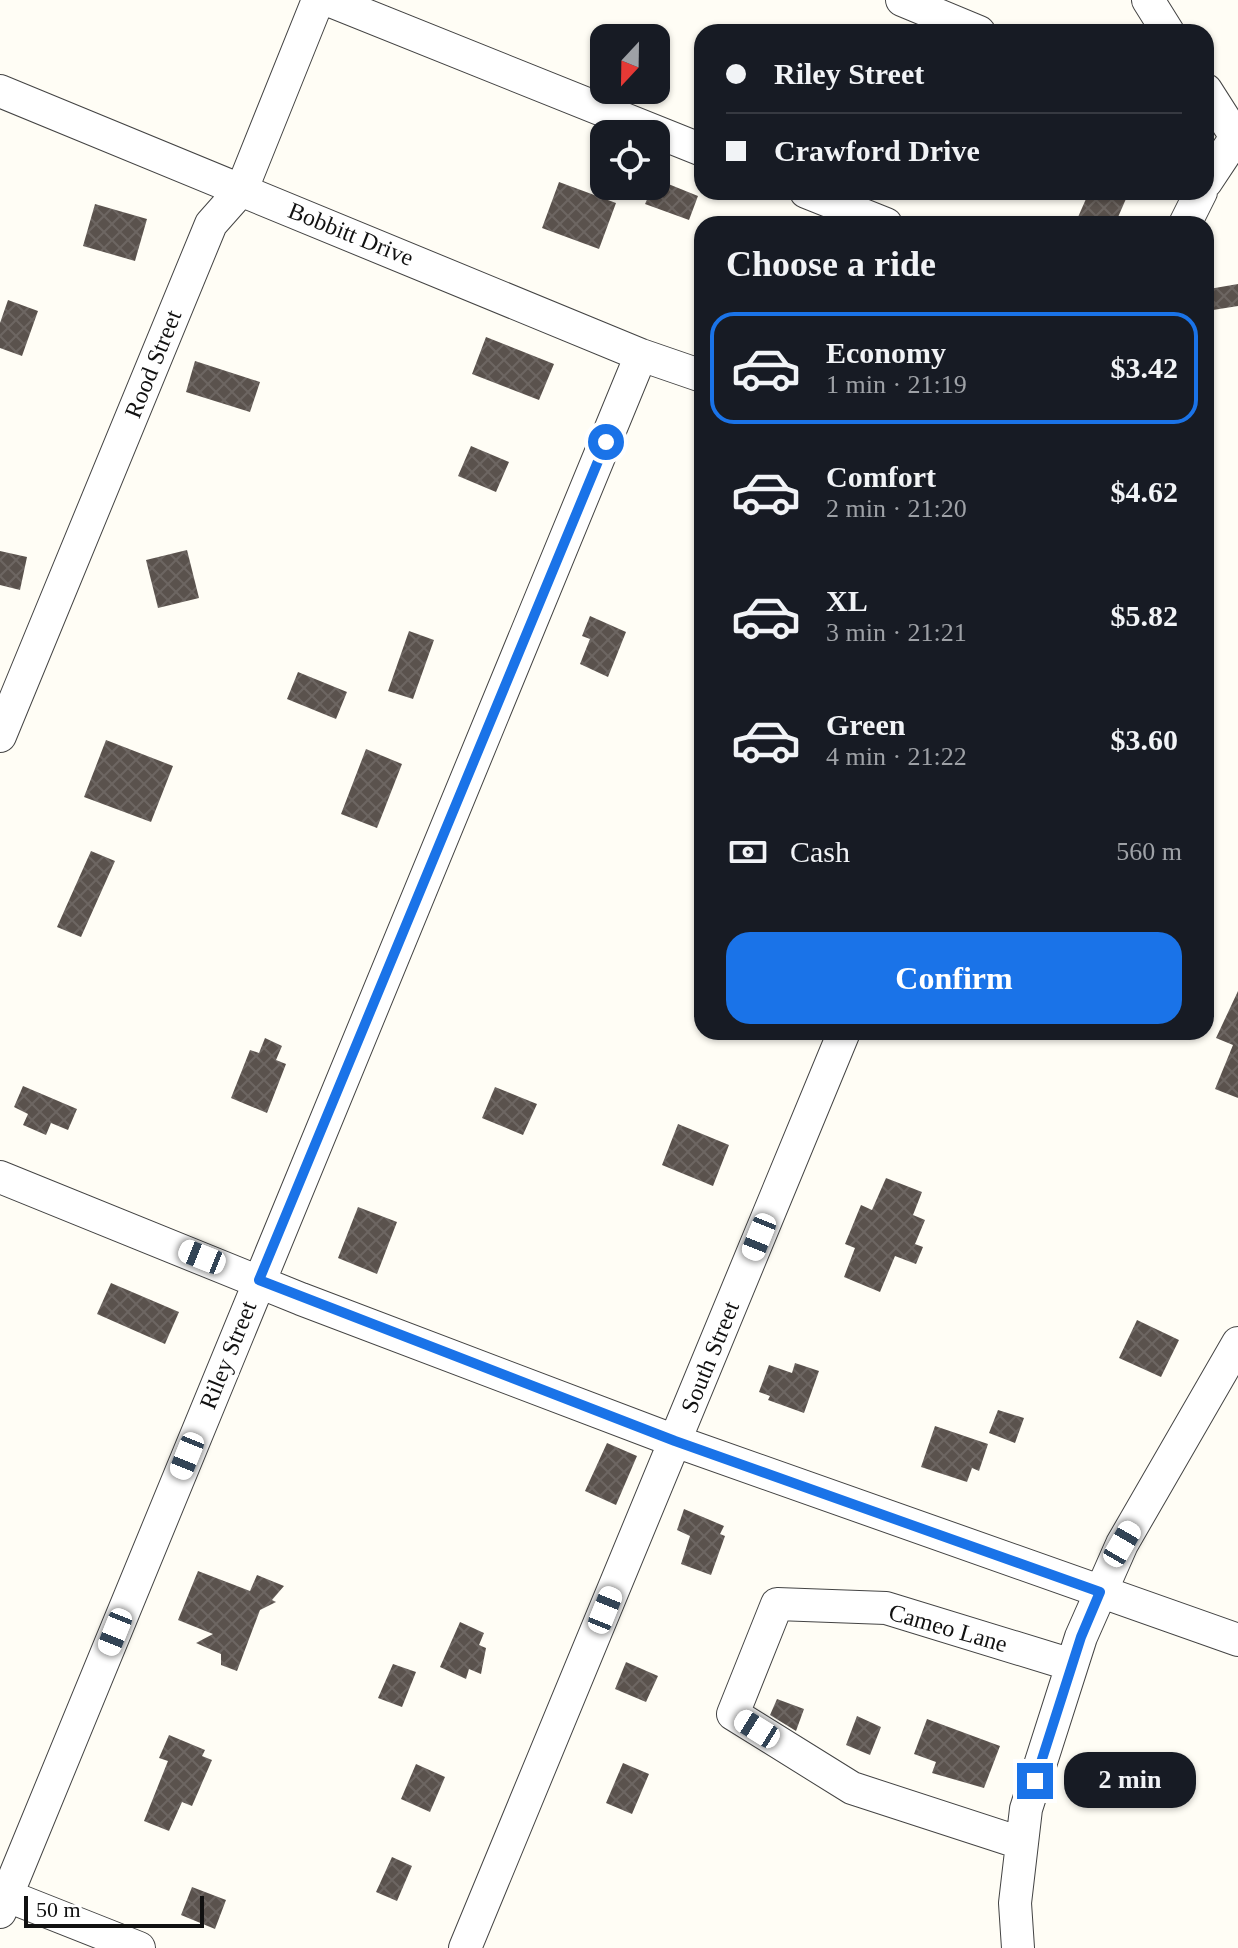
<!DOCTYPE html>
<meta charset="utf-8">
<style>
:root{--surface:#171b24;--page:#242831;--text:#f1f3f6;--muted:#9ea1a6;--line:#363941;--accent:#1a73e8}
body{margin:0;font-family:"Times New Roman",serif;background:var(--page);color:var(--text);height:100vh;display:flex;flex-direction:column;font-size:30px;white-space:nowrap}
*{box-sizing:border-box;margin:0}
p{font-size:26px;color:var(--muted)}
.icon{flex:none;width:44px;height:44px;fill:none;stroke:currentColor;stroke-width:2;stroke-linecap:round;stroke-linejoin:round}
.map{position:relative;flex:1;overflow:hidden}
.details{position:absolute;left:694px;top:216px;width:520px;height:824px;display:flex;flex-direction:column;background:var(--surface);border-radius:24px;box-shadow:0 2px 6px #0004}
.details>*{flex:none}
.hud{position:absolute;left:694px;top:24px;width:520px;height:176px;border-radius:24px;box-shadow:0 2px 6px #0004;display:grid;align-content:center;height:176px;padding:0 32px;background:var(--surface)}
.needle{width:52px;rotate:202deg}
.fabs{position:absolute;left:590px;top:24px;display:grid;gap:16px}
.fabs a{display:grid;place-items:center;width:80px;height:80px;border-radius:16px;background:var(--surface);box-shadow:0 2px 6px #0004;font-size:40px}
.scale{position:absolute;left:24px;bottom:20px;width:180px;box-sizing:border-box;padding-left:8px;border:4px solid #111;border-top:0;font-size:22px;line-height:28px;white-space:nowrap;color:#111;-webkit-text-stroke:6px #fff;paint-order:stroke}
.end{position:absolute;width:36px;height:36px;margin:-18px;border:10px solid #1a73e8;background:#fff;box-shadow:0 0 0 4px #fff}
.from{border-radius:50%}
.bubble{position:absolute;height:56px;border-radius:24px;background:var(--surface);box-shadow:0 2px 6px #0004;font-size:26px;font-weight:800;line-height:56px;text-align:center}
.car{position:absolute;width:24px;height:48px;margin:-24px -12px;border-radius:10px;box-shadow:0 0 6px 2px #0007;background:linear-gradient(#fff 24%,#345 0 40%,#fff 0 76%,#345 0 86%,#fff 0)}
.hud b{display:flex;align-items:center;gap:28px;height:76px;font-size:30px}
.hud b+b{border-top:2px solid var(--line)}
.hud i{width:20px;height:20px;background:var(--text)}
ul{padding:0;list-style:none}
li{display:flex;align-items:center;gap:24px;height:112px;margin:0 16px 12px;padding:0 16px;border:4px solid transparent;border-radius:24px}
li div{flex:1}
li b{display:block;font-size:30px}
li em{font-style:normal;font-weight:800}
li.active{border-color:var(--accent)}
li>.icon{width:72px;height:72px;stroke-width:1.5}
h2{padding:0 32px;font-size:36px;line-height:96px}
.pay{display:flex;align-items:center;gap:20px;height:88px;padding:0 32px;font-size:30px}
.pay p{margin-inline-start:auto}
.primary-button{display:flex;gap:16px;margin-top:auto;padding:16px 32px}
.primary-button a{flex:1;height:92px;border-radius:24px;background:var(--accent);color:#fff;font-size:32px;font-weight:800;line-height:92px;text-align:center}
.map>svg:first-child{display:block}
.building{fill:url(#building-cross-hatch)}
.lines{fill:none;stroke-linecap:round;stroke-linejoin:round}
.minor-casing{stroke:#444;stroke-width:34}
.minor{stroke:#fff;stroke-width:32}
.route{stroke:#1a73e8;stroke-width:10}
.labels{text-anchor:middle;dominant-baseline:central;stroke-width:8;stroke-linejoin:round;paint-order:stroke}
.street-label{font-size:24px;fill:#111;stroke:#fff}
</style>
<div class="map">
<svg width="1238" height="1948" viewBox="0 0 1238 1948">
<defs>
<pattern id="building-cross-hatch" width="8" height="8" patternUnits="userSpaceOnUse" patternTransform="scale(2)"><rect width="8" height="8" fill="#5a524d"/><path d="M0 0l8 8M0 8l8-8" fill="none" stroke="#6d6662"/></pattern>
</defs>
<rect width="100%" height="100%" fill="#fffdf5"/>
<path class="building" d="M656,179L698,196L689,220L645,204Z
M559,182L616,203L599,249L542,228Z
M1089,192H1129L1115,224H1075Z
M95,204L147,219L135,261L83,246Z
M1238,284V306L1213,310L1209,289Z
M8,300L38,311L22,356L0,348V323Z
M486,337L554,364L539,400L472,374Z
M195,361L260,382L250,412L186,392Z
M471,446L509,462L496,492L458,476Z
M187,550L199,598L158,608L146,560Z
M0,551L27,557L20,590L0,585Z
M590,616L626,632L608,677L580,664L590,639L582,636Z
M409,631L434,640L413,699L388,691Z
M298,672L347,692L336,719L287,699Z
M106,740L173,766L151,822L84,797Z
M366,749L402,764L377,828L341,814Z
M91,851L115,861L81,937L57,927Z
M1238,991V1098L1215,1089L1233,1045L1216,1038Z
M265,1038L282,1046L276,1060L286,1064L267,1113L231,1098L250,1050L259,1053Z
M23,1086L77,1109L68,1130L51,1123L46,1135L23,1125L28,1114L14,1107Z
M495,1087L537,1104L523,1135L482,1118Z
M678,1124L729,1145L713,1186L662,1165Z
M886,1178L922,1192L913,1215L925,1220L915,1244L923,1247L916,1264L895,1256L880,1292L844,1277L855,1248L845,1244L861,1205L872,1210Z
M358,1207L397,1222L377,1274L338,1258Z
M111,1283L179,1312L165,1344L97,1314Z
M1137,1320L1179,1340L1161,1377L1119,1358Z
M795,1363L819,1371L804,1413L768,1400L770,1396L759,1392L769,1365L792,1373Z
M998,1410L1024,1418L1015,1443L989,1433Z
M935,1426L988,1444L979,1471L972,1468L967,1482L921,1467Z
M607,1443L637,1456L616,1505L585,1491Z
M684,1509L724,1526L720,1534L725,1536L711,1575L681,1564L690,1536L677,1530Z
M198,1571L250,1591L257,1575L284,1586L272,1600L276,1602L260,1610L237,1671L221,1665V1654L196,1643L213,1634L178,1620Z
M460,1622L484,1633L479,1645L486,1648L481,1674L469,1669L466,1679L440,1667Z
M626,1662L658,1676L646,1702L615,1689Z
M393,1664L416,1672L402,1707L378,1698Z
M777,1699L804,1709L796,1731L770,1715Z
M857,1716L881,1727L870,1755L846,1745Z
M927,1719L1000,1746L984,1788L932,1773L936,1762L914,1754Z
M169,1735L205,1750L202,1756L212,1760L192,1806L182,1802L169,1831L144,1821L168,1761L159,1758Z
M623,1763L649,1774L632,1814L606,1803Z
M416,1764L445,1777L430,1812L401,1799Z
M392,1857L412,1866L397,1901L376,1892Z
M192,1887L226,1900L215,1929L181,1915Z"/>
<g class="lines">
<defs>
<path id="minor" d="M328,0L702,150
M902,0L979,32
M1148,0L1168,32
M1206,90L1236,137
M0,91L641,355L702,376
M1206,182L1238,134
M806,192L886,224
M1185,224L1201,192
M0,736L211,224L242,189L318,0
M0,1177L301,1299L675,1441L1238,1640
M1021,1843L852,1788L733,1714L777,1604L886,1608L1072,1665
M0,1893L139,1948
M0,1912L641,355
M465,1948L844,1032
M1018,1948L1015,1903L1026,1809L1081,1637L1122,1544L1238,1343"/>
</defs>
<use href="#minor" class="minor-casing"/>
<use href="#minor" class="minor"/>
</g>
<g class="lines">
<path class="route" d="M606,442L259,1280L675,1441L1100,1592L1081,1637L1035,1781"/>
</g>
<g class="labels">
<g class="street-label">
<text transform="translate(351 234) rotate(22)">Bobbitt Drive</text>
<text transform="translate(153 364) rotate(-68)">Rood Street</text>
<text transform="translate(228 1355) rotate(-68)">Riley Street</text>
<text transform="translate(710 1357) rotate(-68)">South Street</text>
<text transform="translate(948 1628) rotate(16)">Cameo Lane</text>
</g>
</g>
</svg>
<div class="fabs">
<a><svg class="needle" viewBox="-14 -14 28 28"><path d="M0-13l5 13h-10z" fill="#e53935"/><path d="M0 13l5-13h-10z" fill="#9ea1a6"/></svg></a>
<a><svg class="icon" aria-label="locate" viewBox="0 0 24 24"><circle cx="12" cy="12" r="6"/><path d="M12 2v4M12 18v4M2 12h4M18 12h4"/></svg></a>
</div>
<div class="scale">50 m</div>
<i class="end from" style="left:606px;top:442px"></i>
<i class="end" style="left:1035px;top:1781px"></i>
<div class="bubble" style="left:1064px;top:1752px;width:132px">2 min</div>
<i class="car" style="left:759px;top:1237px;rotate:202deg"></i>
<i class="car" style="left:202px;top:1257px;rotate:292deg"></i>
<i class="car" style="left:187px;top:1456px;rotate:202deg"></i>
<i class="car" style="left:1122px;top:1544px;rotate:30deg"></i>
<i class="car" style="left:605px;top:1610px;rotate:22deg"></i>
<i class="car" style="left:115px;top:1632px;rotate:202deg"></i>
<i class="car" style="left:757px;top:1729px;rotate:302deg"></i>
<div class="hud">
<b><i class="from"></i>Riley Street</b>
<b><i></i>Crawford Drive</b>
</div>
<section class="details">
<h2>Choose a ride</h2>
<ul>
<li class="active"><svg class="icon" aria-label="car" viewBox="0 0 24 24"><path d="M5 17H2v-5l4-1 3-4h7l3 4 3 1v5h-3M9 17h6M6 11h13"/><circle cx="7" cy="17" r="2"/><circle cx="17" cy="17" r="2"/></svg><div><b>Economy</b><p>1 min · 21:19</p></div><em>$3.42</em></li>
<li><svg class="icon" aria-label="car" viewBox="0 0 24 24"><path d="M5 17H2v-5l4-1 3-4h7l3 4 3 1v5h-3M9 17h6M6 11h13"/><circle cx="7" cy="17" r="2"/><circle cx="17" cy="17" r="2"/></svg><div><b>Comfort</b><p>2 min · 21:20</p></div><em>$4.62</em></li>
<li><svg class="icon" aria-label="car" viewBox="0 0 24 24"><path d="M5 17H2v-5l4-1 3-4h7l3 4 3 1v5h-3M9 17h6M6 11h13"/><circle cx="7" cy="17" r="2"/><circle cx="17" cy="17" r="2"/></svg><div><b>XL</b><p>3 min · 21:21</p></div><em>$5.82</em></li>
<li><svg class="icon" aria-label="car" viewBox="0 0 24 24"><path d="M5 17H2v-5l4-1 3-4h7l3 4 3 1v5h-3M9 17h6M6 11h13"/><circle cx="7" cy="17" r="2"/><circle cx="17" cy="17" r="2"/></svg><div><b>Green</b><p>4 min · 21:22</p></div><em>$3.60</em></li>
</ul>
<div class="pay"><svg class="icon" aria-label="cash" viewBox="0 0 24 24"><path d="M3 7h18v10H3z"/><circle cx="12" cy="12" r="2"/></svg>Cash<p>560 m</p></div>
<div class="primary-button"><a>Confirm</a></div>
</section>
</div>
